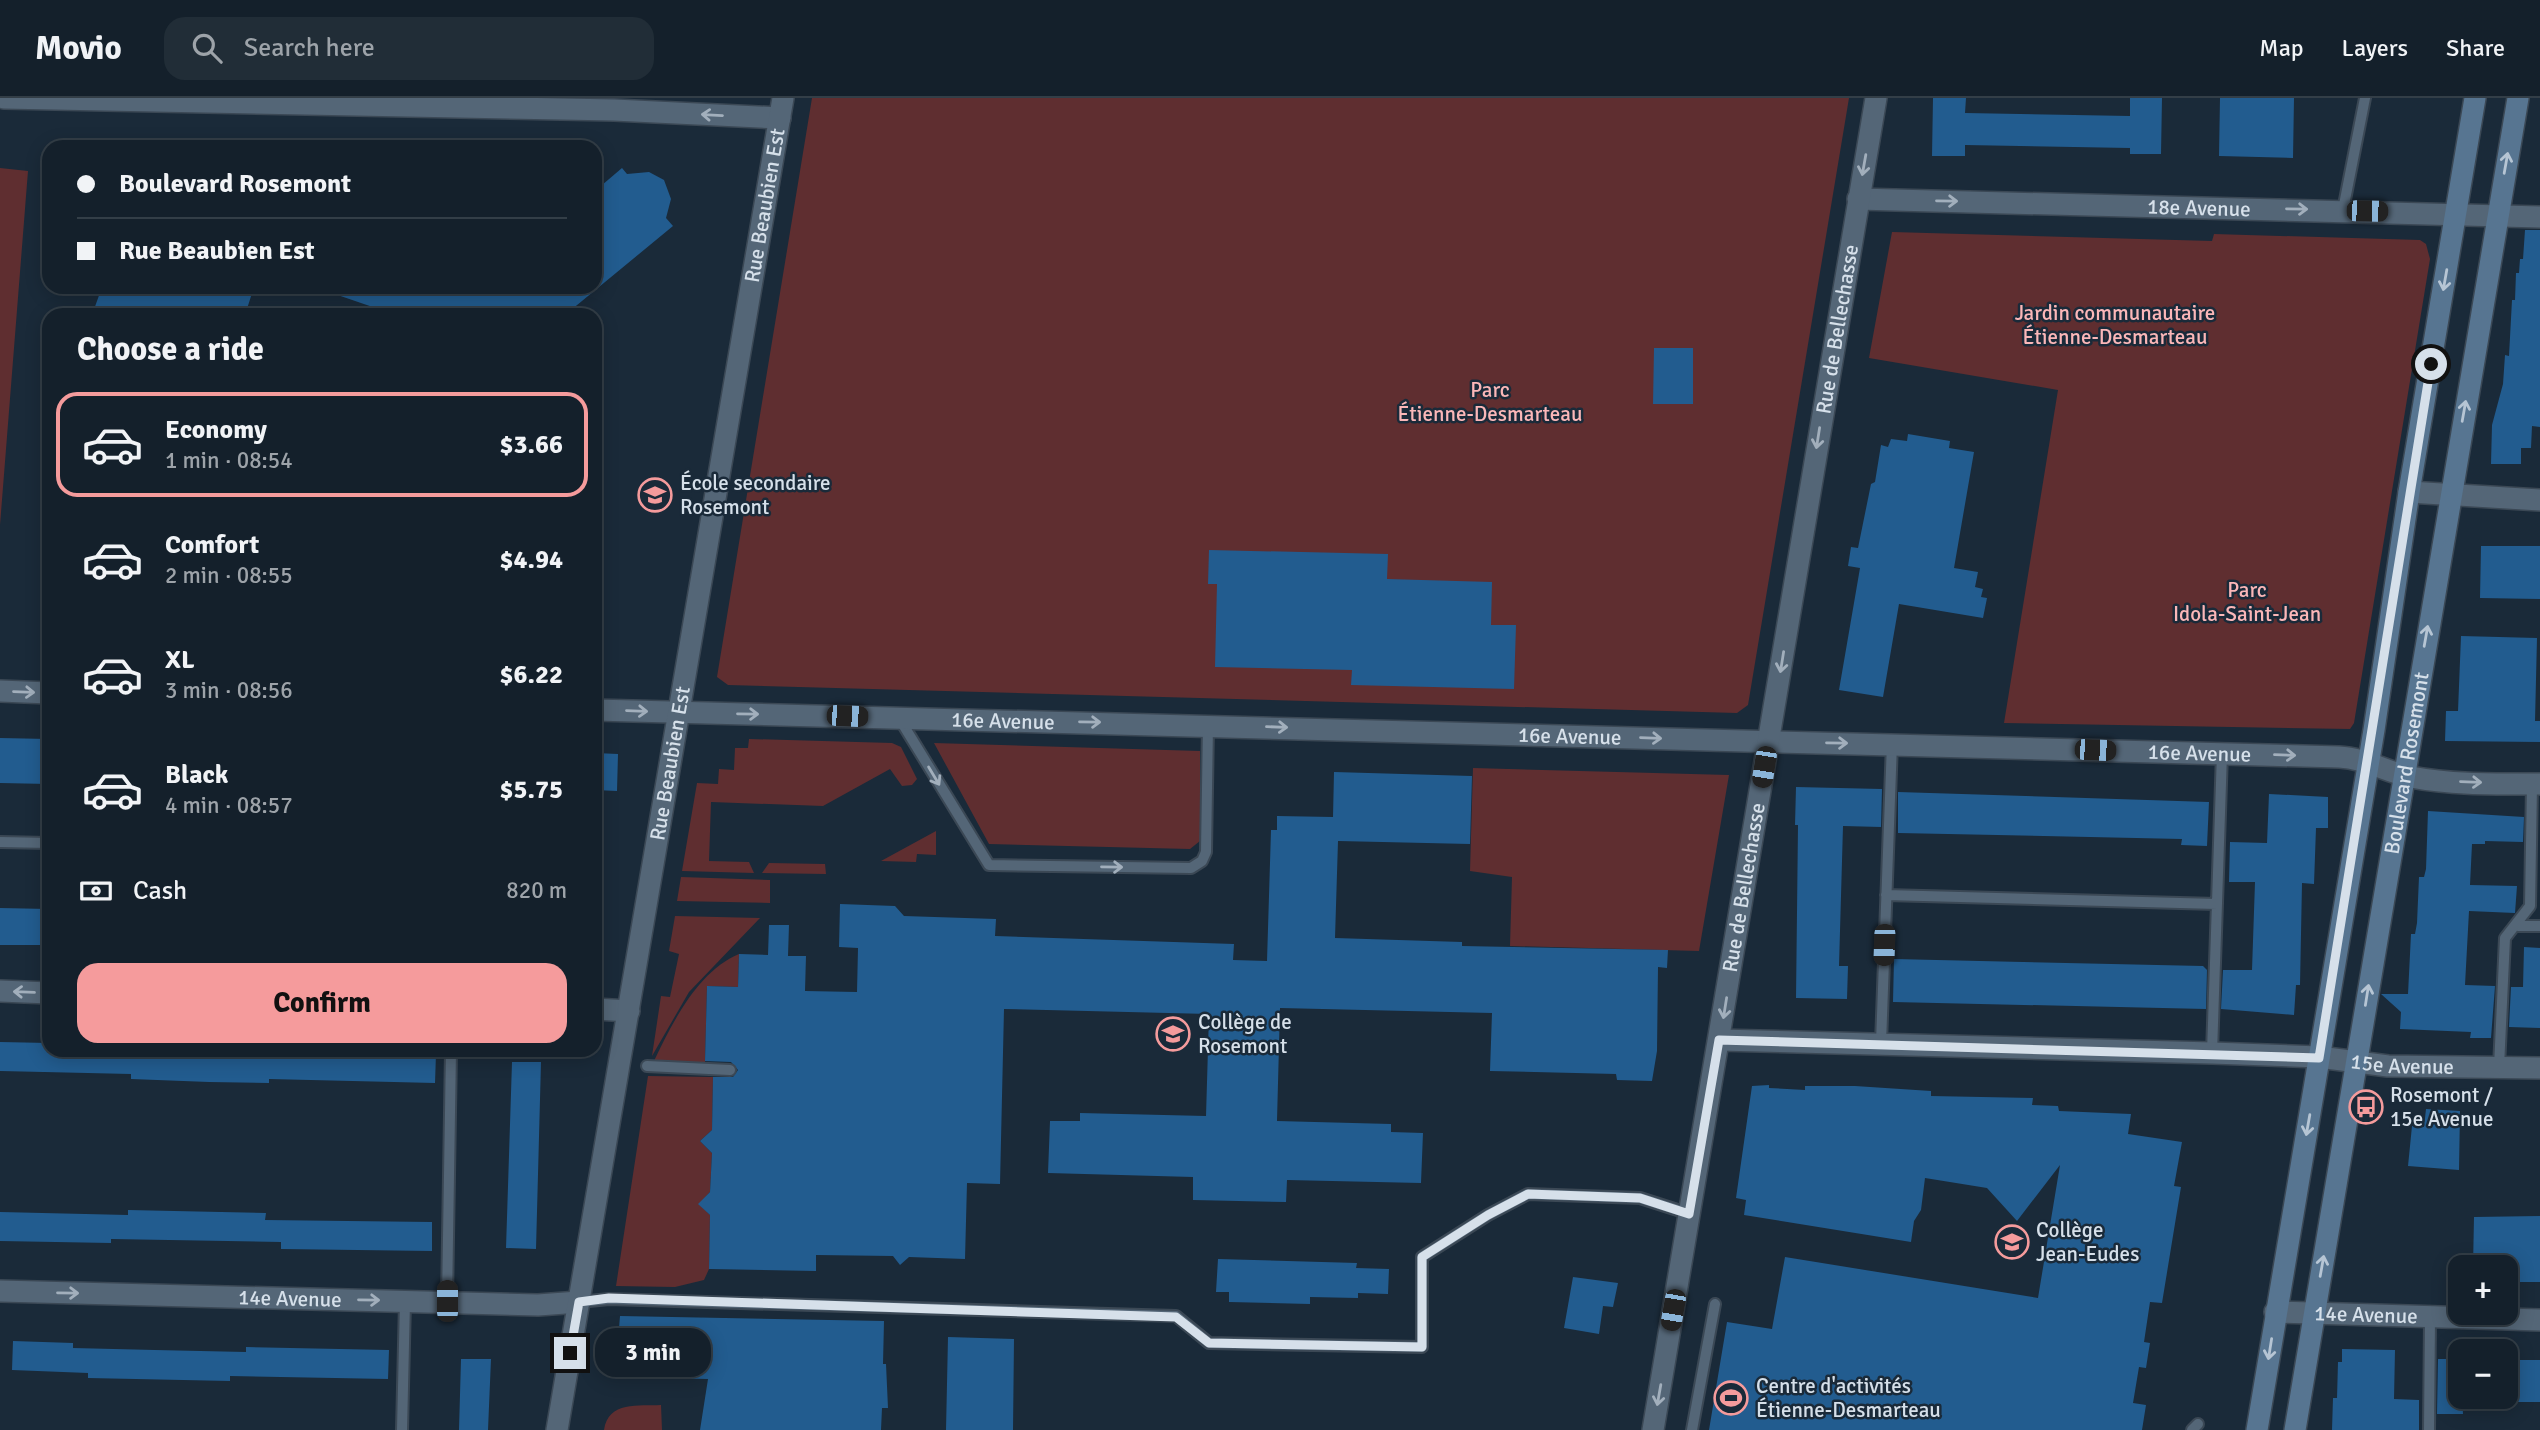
<!DOCTYPE html>
<meta charset="utf-8">
<style>
:root{--surface:#14202b;--page:#212d37;--text:#f1f3f6;--muted:#9da3a9;--line:#333e47;--accent:#f59b9c}
body{margin:0;font-family:Signika,sans-serif;background:var(--page);color:var(--text);height:100vh;display:flex;flex-direction:column;font-size:26px;white-space:nowrap}
*{box-sizing:border-box;margin:0}
p{font-size:23px;color:var(--muted)}
.icon{flex:none;width:38px;height:38px;fill:none;stroke:currentColor;stroke-width:2;stroke-linecap:round;stroke-linejoin:round}
.map{position:relative;flex:1;overflow:hidden}
.sheet{position:absolute;left:42px;top:210px;width:560px;height:749px;display:flex;flex-direction:column;background:var(--surface);border-radius:21px;box-shadow:0 4px 18px #0003,0 0 0 2px var(--line)}
.sheet>*{flex:none}
.banner{position:absolute;left:42px;top:42px;width:560px;height:154px;border-radius:21px;box-shadow:0 4px 18px #0003,0 0 0 2px var(--line);display:grid;align-content:center;height:154px;padding:0 35px;background:var(--surface)}
.buttons{position:absolute;left:2448px;top:1157px;display:grid;gap:14px}
.buttons a{display:grid;place-items:center;width:70px;height:70px;border-radius:14px;background:var(--surface);box-shadow:0 4px 18px #0003,0 0 0 2px var(--line);font-size:35px}
.end{position:absolute;width:32px;height:32px;margin:-16px;border:9px solid #d6e0ea;background:#111;box-shadow:0 0 0 4px #111}
.from{border-radius:50%}
.bubble{position:absolute;height:49px;border-radius:21px;background:var(--surface);box-shadow:0 4px 18px #0003,0 0 0 2px var(--line);font-size:23px;font-weight:700;line-height:49px;text-align:center}
.car{position:absolute;width:21px;height:42px;margin:-21px -10px;border-radius:9px;box-shadow:0 0 5px 2px #0007;background:linear-gradient(#222 24%,#8ab4d8 0 40%,#222 0 76%,#8ab4d8 0 86%,#222 0)}
.banner b{display:flex;align-items:center;gap:24px;height:66px;font-size:26px}
.banner b+b{border-top:2px solid var(--line)}
.banner i{width:18px;height:18px;background:var(--text)}
ul{padding:0;list-style:none}
li{display:flex;align-items:center;gap:21px;height:105px;margin:0 14px 10px;padding:0 21px;border:4px solid transparent;border-radius:21px}
li div{flex:1}
li b{display:block;font-size:26px}
li em{font-style:normal;font-weight:700}
li.current{border-color:var(--accent)}
li>.icon{width:63px;height:63px;stroke-width:1.5}
h2{padding:0 35px;font-size:32px;line-height:84px}
.pay{display:flex;align-items:center;gap:18px;height:77px;padding:0 35px;font-size:26px}
.pay p{margin-inline-start:auto}
.cta{display:flex;gap:14px;margin-top:auto;padding:14px 35px}
.cta a{flex:1;height:80px;border-radius:21px;background:var(--accent);color:#111;font-size:28px;font-weight:700;line-height:80px;text-align:center}
header{display:flex;align-items:center;gap:42px;box-sizing:border-box;height:98px;padding:0 35px;background:var(--surface);border-bottom:2px solid var(--line)}
header strong{font-size:33px}
nav{display:flex;gap:38px;margin-inline-start:auto;font-size:24px}
.search{width:490px;height:63px;background:var(--page);display:flex;align-items:center;gap:18px;box-sizing:border-box;padding:0 24px;border-radius:21px;color:var(--muted);font-size:26px}
.map>svg:first-child{display:block}
.green{fill:#5f2e30}
.building{fill:#225c8f}
.lines{fill:none;stroke-linecap:round;stroke-linejoin:round}
.service-casing{stroke:#3b4855;stroke-width:14}
.minor-casing{stroke:#3b4855;stroke-width:24}
.tertiary-casing{stroke:#3b4855;stroke-width:24}
.secondary-casing{stroke:#3b4855;stroke-width:24}
.service{stroke:#546677;stroke-width:10}
.minor{stroke:#546677;stroke-width:21}
.tertiary{stroke:#546677;stroke-width:21}
.secondary{stroke:#577591;stroke-width:21}
.oneway{stroke:#a2afbc}
.oneway2{stroke:#b6c5d4}
.route{stroke:#d6e0ea;stroke-width:9}
.labels{text-anchor:middle;dominant-baseline:central;stroke-width:5;stroke-linejoin:round;paint-order:stroke}
.street-label{font-size:21px;fill:#d6e0ea;stroke:#1a2a39}
.park-label{font-size:21px;fill:#fbb7b8;stroke:#1a2a39}
.poi-label{font-size:21px;fill:#d6e0ea;stroke:#1a2a39;text-anchor:start}
</style>
<header>
<strong>Movio</strong>
<div class="search"><svg class="icon" aria-label="search" viewBox="0 0 24 24"><circle cx="10" cy="10" r="6"/><path d="M15 15l6 6"/></svg>Search here</div>
<nav><a>Map</a><a>Layers</a><a>Share</a></nav>
</header>
<div class="map">
<svg width="2540" height="1332" viewBox="0 0 2540 1332">
<rect width="100%" height="100%" fill="#1a2a39"/>
<path class="green" d="M812,0H1849L1748,607L1737,615L728,587L717,579Z
M0,70L28,73L0,427Z
M1892,134L2212,143L2214,136L2420,142L2426,146L2430,161L2354,625L2350,631L2004,625L2058,292L1869,260Z
M749,641L892,645L901,649L917,681L912,687L902,688L890,671L823,708L711,704L709,763L749,764L754,775L682,773L697,685L718,686L719,671L734,672L735,650H748Z
M934,645L1200,653V743L1190,751L989,746Z
M1473,670L1729,677L1699,853L1510,848L1512,779L1470,773Z
M936,733V757L917,756L916,764L881,763Z
M769,765L825,766L826,776L762,775Z
M681,779L770,782V805L677,803Z
M675,818L760,820L689,894L652,958L661,898L670,899L679,856L669,853Z
M739,856L738,889L707,888L705,965L654,963C672,925 698,873 739,856Z
M648,978L713,979L712,1032L700,1043L712,1055L710,1094L699,1106L710,1117L709,1171L704,1182L675,1189L616,1188Z
M661,1307L662,1332H604C608,1303 639,1308 661,1307Z"/>
<path class="building" d="M1933,0H1966L1965,15L2130,18V0H2162L2161,56H2130V50L1965,47V58H1932Z
M2220,0H2294L2293,60L2219,58Z
M622,70L627,76L649,74L664,82L671,101L666,120L673,128L565,217H396L323,192V189H595V93Z
M2525,132H2540V329L2532,328L2531,350H2521V366H2491L2492,327L2503,286L2505,257L2509,258L2512,202H2515L2516,175H2519L2520,161H2523Z
M102,189H254L245,217H92Z
M1654,250H1693V306H1653Z
M1908,336L1950,343L1949,350L1974,354L1954,470L1978,474L1975,489L1983,491L1981,499L1987,500L1983,520L1899,506L1883,599L1839,592L1860,470L1848,468L1851,449L1858,450L1871,386L1875,384L1881,347L1888,349L1891,341L1907,343Z
M2481,448H2540V501L2480,500Z
M1209,452L1388,456L1387,481L1492,484L1491,527H1516L1514,591L1351,587L1352,572L1215,569L1217,486H1208Z
M2461,538L2537,540L2535,623H2540V644L2445,643L2446,613H2458Z
M0,640L49,641V686L0,685Z
M595,655L618,656L617,693L595,692Z
M1334,674L1472,678L1470,746L1338,743L1335,840L1462,844V848L1668,852L1667,870L1658,869L1657,953L1652,983L1617,982L1616,976L1490,973L1492,915L1280,910L1277,1023L1391,1026V1034L1423,1035L1421,1085L1287,1082L1286,1104L1193,1102V1079L1048,1075L1050,1023H1080V1015L1206,1018L1209,916L1004,911L1000,1086L967,1085L965,1161L909,1159L900,1167L893,1158L816,1157V1173L709,1171L710,1117L698,1106L710,1094L712,1055L700,1043L712,1032L713,979H733L738,972L731,964L705,963L707,888L738,889L739,856L768,857L769,827H789L788,858H806L805,893L857,894L858,850L839,849L840,806L895,808L904,818L996,821L995,838L1234,846L1233,862L1267,863L1271,732H1277V718L1333,719Z
M1796,689L1882,691L1881,729L1843,728L1839,868H1848L1847,901L1796,900L1798,727H1795Z
M1898,694L2209,704L2207,748L2181,747L2182,741L1898,735Z
M2269,696L2328,699V730H2316L2314,786L2302,785L2300,887H2296L2294,917L2221,911L2223,872H2252L2255,784H2229L2230,744L2267,745Z
M2428,713L2524,719L2523,744L2485,743V746H2472L2470,787L2517,788L2515,815L2469,813L2465,887L2495,888L2491,940H2470L2471,934L2400,931L2401,914L2381,896H2408L2411,836H2415L2417,825L2419,779H2424L2426,771Z
M0,810L49,811V847H0Z
M2524,849L2540,850V930L2509,929L2511,889H2523Z
M1894,861L2203,868L2207,872L2206,911L1893,904Z
M0,944L49,945V952L286,957L288,952L436,956L435,985L269,981V985L209,984L131,981V976L0,973Z
M512,964H541L536,1151L506,1150Z
M1769,987V990L1805,992V988H1855L1931,993V998L2033,1000L2032,1007L2058,1008L2059,1013L2131,1016L2128,1036L2182,1044L2174,1088L2181,1089L2162,1205L2150,1204L2144,1244L2150,1245L2148,1257L2146,1270L2139,1269L2133,1305L2146,1307L2142,1332H1709L1727,1224L1772,1231L1785,1159L2038,1200L2060,1067L2017,1123L1987,1090L1925,1080L1921,1112L1914,1123L1911,1144L1744,1117L1746,1102L1736,1100L1752,988Z
M2426,1011L2460,1013L2459,1072L2408,1068L2412,1028L2424,1029Z
M128,1112L266,1115L265,1122L432,1124V1153L281,1151V1144L111,1141V1145L0,1143V1114L128,1117Z
M2540,1118V1184H2506V1169H2473L2474,1119Z
M1218,1161L1357,1165L1356,1170L1389,1171L1388,1196L1358,1195V1200L1310,1199V1206L1229,1204V1194H1216Z
M1573,1179L1618,1185L1613,1209L1603,1208L1599,1236L1564,1230Z
M620,1218L884,1223L883,1266H886L888,1310H882L881,1332H700L708,1281L615,1279Z
M948,1239L1014,1241L1013,1332H946Z
M13,1243L73,1245V1250L155,1252L246,1254V1249L389,1252L388,1281L230,1278V1283L88,1280V1275L12,1272Z
M2342,1251L2395,1252L2394,1301L2419,1302V1332H2332L2333,1300H2337L2338,1264H2342Z
M461,1261H491L488,1332H459Z
M2438,1261H2460L2463,1316H2437Z
M2506,1262H2540V1304H2506Z"/>
<g class="lines">
<defs>
<path id="service" d="M2343,112L2365,0
M899,620L989,767L1191,770L1202,763L1206,754L1208,627
M0,744L49,745
M1886,797L2217,806
M2518,828H2540
M1881,945L1892,645
M2212,955L2222,655
M647,968L730,972
M2499,969L2505,840L2530,808L2532,686
M447,1203L451,952
M579,1204L609,1201L1176,1218L1209,1245L1422,1249V1159L1488,1117L1528,1096L1640,1100L1690,1116
M402,1332L405,1203
M1692,1332L1715,1206
M2192,1332L2198,1326
M2429,1332L2430,1220"/>
<g id="minor">
<path d="M4,0L614,12L780,20"/>
<path id="s1" d="M1858,101L2540,119"/>
<path d="M2409,394L2540,402"/>
<path d="M0,593L49,595"/>
<path id="s2" d="M595,612L2339,659C2365,660 2386,674 2411,679C2452,687 2498,686 2540,686"/>
<path d="M0,893L49,895"/>
<path d="M595,911L629,913"/>
<path id="s3" d="M1719,942L2212,955L2319,959L2388,968L2540,970"/>
<path id="s4" d="M0,1193L538,1207L579,1204"/>
<path id="s5" d="M2275,1214L2540,1222"/>
</g>
<g id="tertiary">
<path id="s6" d="M557,1332L783,0"/>
<path id="s7" d="M1653,1332L1876,0"/>
</g>
<g id="secondary">
<path d="M2257,1332L2374,632L2409,394L2475,0"/>
<path id="s8" d="M2295,1332L2518,0"/>
</g>
</defs>
<use href="#service" class="service-casing"/>
<use href="#minor" class="minor-casing"/>
<use href="#tertiary" class="tertiary-casing"/>
<use href="#secondary" class="secondary-casing"/>
<use href="#service" class="service"/>
<use href="#minor" class="minor"/>
<use href="#tertiary" class="tertiary"/>
<use href="#secondary" class="secondary"/>
</g>
<defs><path id="oneway-shaft" d="M-6 0H5M1.5-3L5.5 0L1.5 3" fill="none" stroke-width="1.6" stroke-linecap="round" stroke-linejoin="round" transform="scale(1.75)"/></defs>
<g class="oneway">
<use href="#oneway-shaft" transform="translate(712 17) rotate(-177)"/>
<use href="#oneway-shaft" transform="translate(1864 67) rotate(100)"/>
<use href="#oneway-shaft" transform="translate(1947 103) rotate(1)"/>
<use href="#oneway-shaft" transform="translate(2297 111) rotate(1)"/>
<use href="#oneway-shaft" transform="translate(1818 340) rotate(99)"/>
<use href="#oneway-shaft" transform="translate(1782 564) rotate(99)"/>
<use href="#oneway-shaft" transform="translate(24 594) rotate(2)"/>
<use href="#oneway-shaft" transform="translate(637 613) rotate(2)"/>
<use href="#oneway-shaft" transform="translate(748 616) rotate(1)"/>
<use href="#oneway-shaft" transform="translate(1090 624) rotate(1)"/>
<use href="#oneway-shaft" transform="translate(1277 629) rotate(2)"/>
<use href="#oneway-shaft" transform="translate(1651 640) rotate(2)"/>
<use href="#oneway-shaft" transform="translate(1837 645) rotate(1)"/>
<use href="#oneway-shaft" transform="translate(2285 657) rotate(2)"/>
<use href="#oneway-shaft" transform="translate(934 678) rotate(59)"/>
<use href="#oneway-shaft" transform="translate(2471 684) rotate(2)"/>
<use href="#oneway-shaft" transform="translate(1112 769) rotate(1)"/>
<use href="#oneway-shaft" transform="translate(24 894) rotate(-178)"/>
<use href="#oneway-shaft" transform="translate(1725 910) rotate(99)"/>
<use href="#oneway-shaft" transform="translate(68 1195) rotate(1)"/>
<use href="#oneway-shaft" transform="translate(369 1202) rotate(1)"/>
<use href="#oneway-shaft" transform="translate(1659 1297) rotate(100)"/>
</g>
<g class="oneway2">
<use href="#oneway-shaft" transform="translate(2506 65) rotate(-80)"/>
<use href="#oneway-shaft" transform="translate(2445 182) rotate(100)"/>
<use href="#oneway-shaft" transform="translate(2464 313) rotate(-80)"/>
<use href="#oneway-shaft" transform="translate(2426 538) rotate(-80)"/>
<use href="#oneway-shaft" transform="translate(2367 897) rotate(-81)"/>
<use href="#oneway-shaft" transform="translate(2308 1027) rotate(100)"/>
<use href="#oneway-shaft" transform="translate(2322 1168) rotate(-80)"/>
<use href="#oneway-shaft" transform="translate(2270 1251) rotate(99)"/>
</g>
<g class="lines">
<path class="route" d="M570,1255L579,1204L609,1200L1176,1219L1209,1245L1422,1249V1159L1488,1117L1528,1096L1640,1100L1689,1116L1719,942L2319,960L2431,266"/>
</g>
<defs>
<symbol id="school-ring" viewBox="-11 -11 22 22"><circle r="9.5" fill="#1a2a39" stroke="#f59b9c" stroke-width="1.5"/><path d="M0-5L7-2L0 1L-7-2ZM-4 1L0 2.5L4 1V4Q0 6-4 4Z" fill="#f59b9c"/></symbol>
<symbol id="university-ring" viewBox="-11 -11 22 22"><circle r="9.5" fill="#1a2a39" stroke="#f59b9c" stroke-width="1.5"/><path d="M0-5L7-2L0 1L-7-2ZM-4 1L0 2.5L4 1V4Q0 6-4 4Z" fill="#f59b9c"/></symbol>
<symbol id="bus-ring" viewBox="-11 -11 22 22"><circle r="9.5" fill="#1a2a39" stroke="#f59b9c" stroke-width="1.5"/><path d="M-5-6H5V4H4V6H2V4H-2V6H-4V4H-5ZM-3.5-4V0h7V-4ZM-3.5 1.2v1.5H-2V1.2ZM2 1.2v1.5H3.5V1.2Z" fill="#f59b9c"/></symbol>
<symbol id="stadium-ring" viewBox="-11 -11 22 22"><circle r="9.5" fill="#1a2a39" stroke="#f59b9c" stroke-width="1.5"/><path d="M0-5a6.5 5 0 1 0 0 10a6.5 5 0 1 0 0-10ZM-3.5-1.8h7v3.6h-7Z" fill="#f59b9c"/></symbol>
</defs>
<g fill-rule="evenodd">
<use href="#school-ring" x="636" y="378" width="38" height="38"/>
<use href="#university-ring" x="1154" y="917" width="38" height="38"/>
<use href="#bus-ring" x="2347" y="990" width="38" height="38"/>
<use href="#school-ring" x="1993" y="1125" width="38" height="38"/>
<use href="#stadium-ring" x="1712" y="1281" width="38" height="38"/>
</g>
<g class="labels">
<g class="street-label">
<text stroke="none"><textPath href="#s6" startOffset="1242">Rue Beaubien Est</textPath></text>
<text stroke="none"><textPath href="#s1" startOffset="341">18e Avenue</textPath></text>
<text stroke="none"><textPath href="#s7" startOffset="1116">Rue de Bellechasse</textPath></text>
<text stroke="none"><textPath href="#s2" startOffset="408">16e Avenue</textPath></text>
<text stroke="none"><textPath href="#s2" startOffset="975">16e Avenue</textPath></text>
<text stroke="none"><textPath href="#s2" startOffset="1605">16e Avenue</textPath></text>
<text stroke="none"><textPath href="#s6" startOffset="676">Rue Beaubien Est</textPath></text>
<text stroke="none"><textPath href="#s8" startOffset="676">Boulevard Rosemont</textPath></text>
<text stroke="none"><textPath href="#s7" startOffset="550">Rue de Bellechasse</textPath></text>
<text stroke="none"><textPath href="#s3" startOffset="684">15e Avenue</textPath></text>
<text stroke="none"><textPath href="#s4" startOffset="290">14e Avenue</textPath></text>
<text stroke="none"><textPath href="#s5" startOffset="91">14e Avenue</textPath></text>
</g>
<g class="park-label">
<text x="2115" y="215">Jardin communautaire<tspan x="2115" dy="24">Étienne-Desmarteau</tspan></text>
<text x="1490" y="292">Parc<tspan x="1490" dy="24">Étienne-Desmarteau</tspan></text>
<text x="2247" y="492">Parc<tspan x="2247" dy="24">Idola-Saint-Jean</tspan></text>
</g>
<g class="poi-label">
<text x="680" y="385">École secondaire<tspan x="680" dy="24">Rosemont</tspan></text>
<text x="1198" y="924">Collège de<tspan x="1198" dy="24">Rosemont</tspan></text>
<text x="2390" y="997">Rosemont /<tspan x="2390" dy="24">15e Avenue</tspan></text>
<text x="2036" y="1132">Collège<tspan x="2036" dy="24">Jean-Eudes</tspan></text>
<text x="1756" y="1288">Centre d'activités<tspan x="1756" dy="24">Étienne-Desmarteau</tspan></text>
</g>
</g>
</svg>
<div class="buttons">
<a>+</a>
<a>−</a>
</div>
<i class="end from" style="left:2431px;top:266px"></i>
<i class="end" style="left:570px;top:1255px"></i>
<div class="bubble" style="left:595px;top:1230px;width:116px">3 min</div>
<i class="car" style="left:2367px;top:113px;rotate:91deg"></i>
<i class="car" style="left:847px;top:618px;rotate:92deg"></i>
<i class="car" style="left:2095px;top:652px;rotate:92deg"></i>
<i class="car" style="left:1764px;top:669px;rotate:189deg"></i>
<i class="car" style="left:1884px;top:847px;rotate:182deg"></i>
<i class="car" style="left:447px;top:1203px;rotate:0deg"></i>
<i class="car" style="left:1673px;top:1212px;rotate:190deg"></i>
<div class="banner">
<b><i class="from"></i>Boulevard Rosemont</b>
<b><i></i>Rue Beaubien Est</b>
</div>
<section class="sheet">
<h2>Choose a ride</h2>
<ul>
<li class="current"><svg class="icon" aria-label="car" viewBox="0 0 24 24"><path d="M5 17H2v-5l4-1 3-4h7l3 4 3 1v5h-3M9 17h6M6 11h13"/><circle cx="7" cy="17" r="2"/><circle cx="17" cy="17" r="2"/></svg><div><b>Economy</b><p>1 min · 08:54</p></div><em>$3.66</em></li>
<li><svg class="icon" aria-label="car" viewBox="0 0 24 24"><path d="M5 17H2v-5l4-1 3-4h7l3 4 3 1v5h-3M9 17h6M6 11h13"/><circle cx="7" cy="17" r="2"/><circle cx="17" cy="17" r="2"/></svg><div><b>Comfort</b><p>2 min · 08:55</p></div><em>$4.94</em></li>
<li><svg class="icon" aria-label="car" viewBox="0 0 24 24"><path d="M5 17H2v-5l4-1 3-4h7l3 4 3 1v5h-3M9 17h6M6 11h13"/><circle cx="7" cy="17" r="2"/><circle cx="17" cy="17" r="2"/></svg><div><b>XL</b><p>3 min · 08:56</p></div><em>$6.22</em></li>
<li><svg class="icon" aria-label="car" viewBox="0 0 24 24"><path d="M5 17H2v-5l4-1 3-4h7l3 4 3 1v5h-3M9 17h6M6 11h13"/><circle cx="7" cy="17" r="2"/><circle cx="17" cy="17" r="2"/></svg><div><b>Black</b><p>4 min · 08:57</p></div><em>$5.75</em></li>
</ul>
<div class="pay"><svg class="icon" aria-label="cash" viewBox="0 0 24 24"><path d="M3 7h18v10H3z"/><circle cx="12" cy="12" r="2"/></svg>Cash<p>820 m</p></div>
<div class="cta"><a>Confirm</a></div>
</section>
</div>
